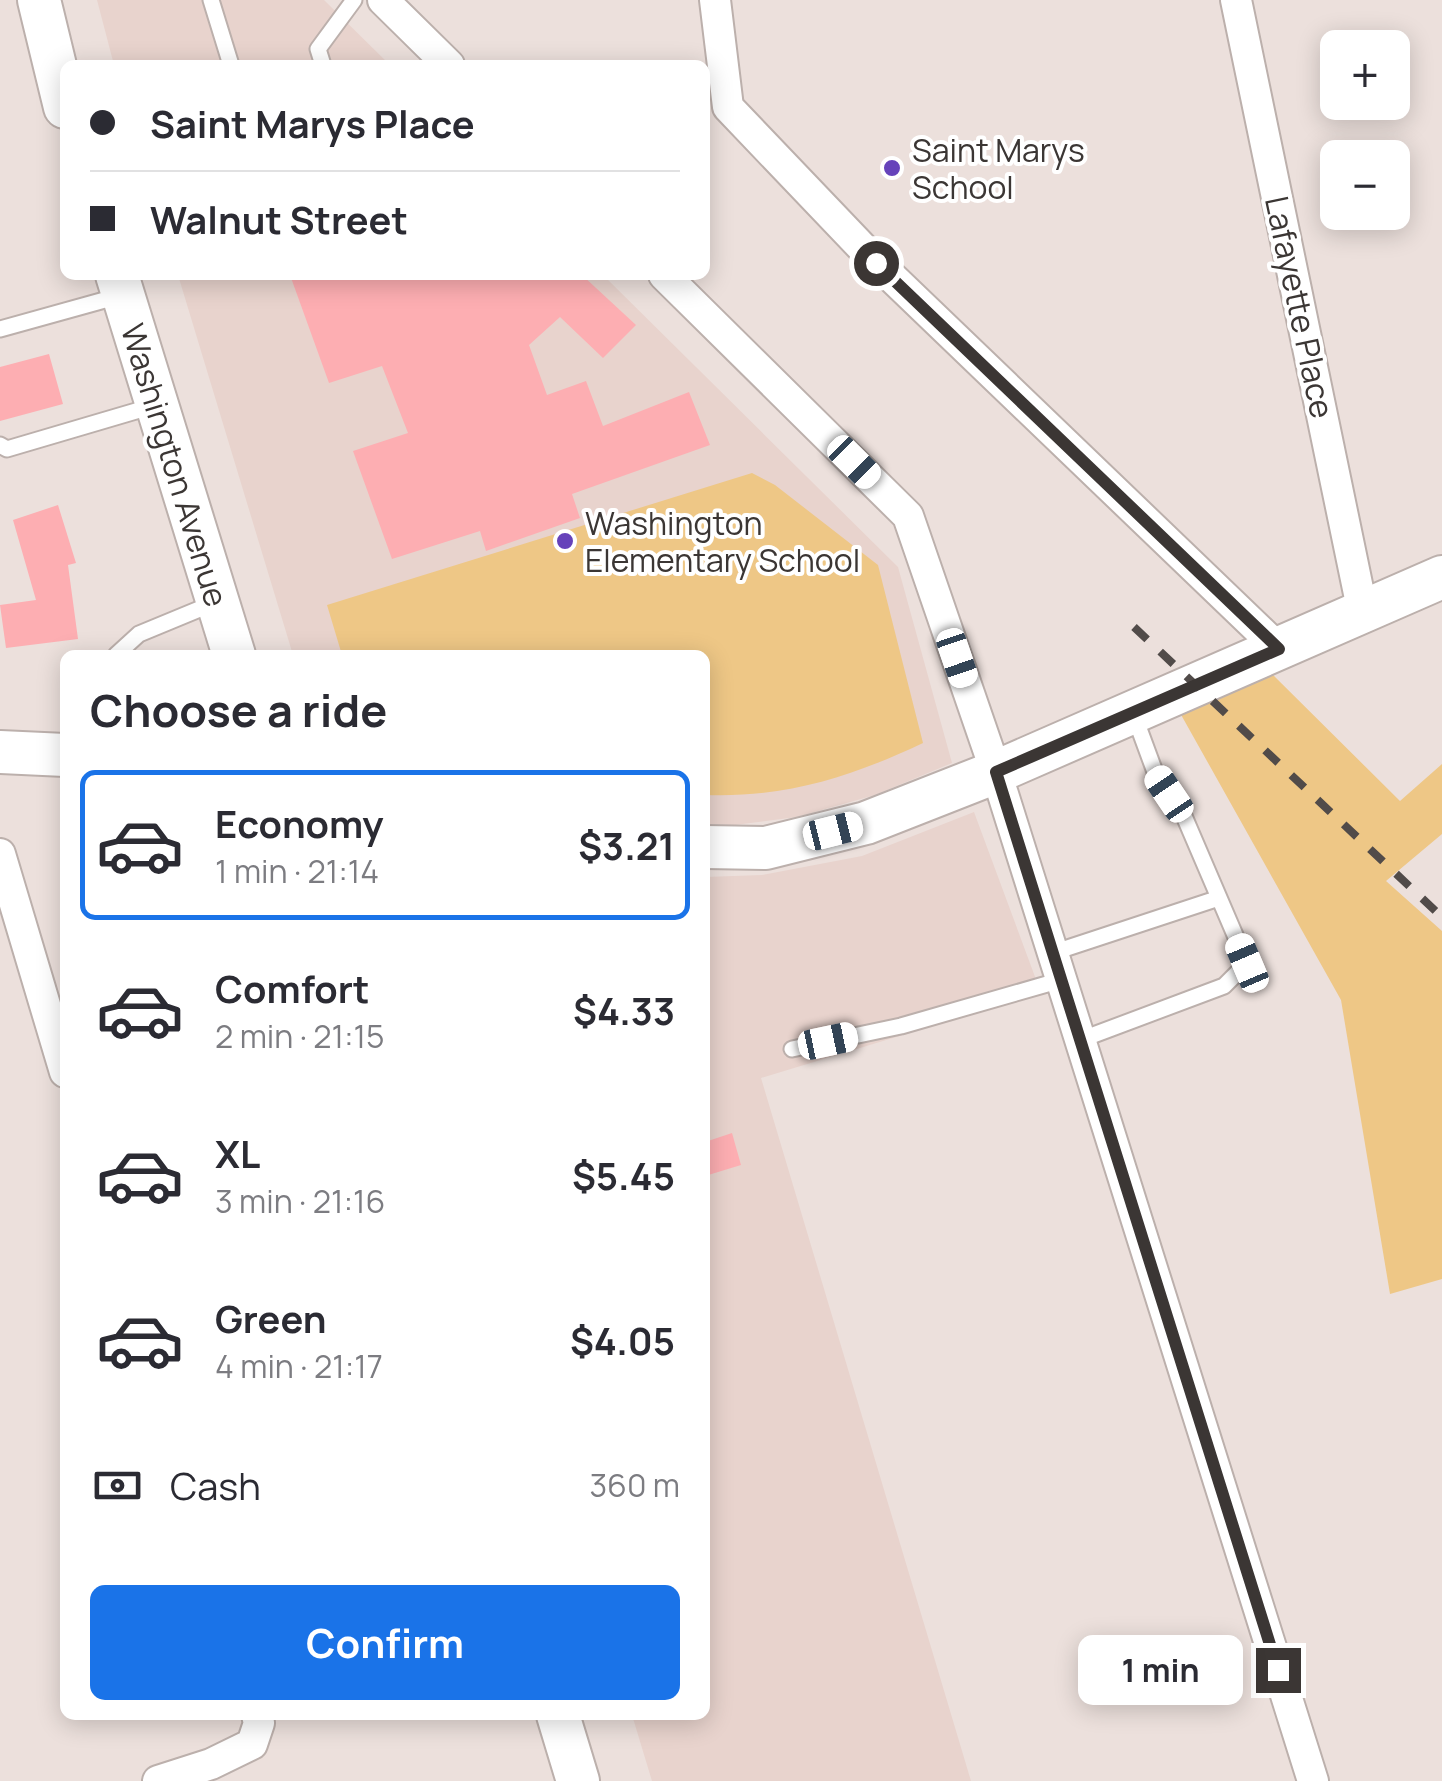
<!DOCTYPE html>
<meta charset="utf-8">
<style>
:root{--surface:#fff;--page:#f7f7f7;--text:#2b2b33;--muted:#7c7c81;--line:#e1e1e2;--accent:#1a73e8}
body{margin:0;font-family:Manrope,sans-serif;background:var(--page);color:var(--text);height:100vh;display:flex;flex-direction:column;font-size:38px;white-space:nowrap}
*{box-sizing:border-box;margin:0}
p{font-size:32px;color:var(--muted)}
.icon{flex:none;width:55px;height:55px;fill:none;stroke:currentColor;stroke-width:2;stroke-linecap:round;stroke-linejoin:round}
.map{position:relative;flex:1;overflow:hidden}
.drawer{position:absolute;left:60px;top:650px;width:650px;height:1070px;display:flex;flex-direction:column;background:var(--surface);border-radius:15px;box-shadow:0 5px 25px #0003}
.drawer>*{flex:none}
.top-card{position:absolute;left:60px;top:60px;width:650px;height:220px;border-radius:15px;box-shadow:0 5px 25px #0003;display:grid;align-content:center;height:220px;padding:0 30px;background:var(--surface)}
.controls{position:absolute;left:1320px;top:30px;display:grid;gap:20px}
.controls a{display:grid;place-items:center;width:90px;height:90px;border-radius:15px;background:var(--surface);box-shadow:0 5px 25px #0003;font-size:50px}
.end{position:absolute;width:45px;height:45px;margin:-22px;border:12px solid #3b3634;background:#fff;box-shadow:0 0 0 5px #fff}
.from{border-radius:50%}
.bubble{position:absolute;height:70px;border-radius:15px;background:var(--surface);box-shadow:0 5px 25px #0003;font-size:32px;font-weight:700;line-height:70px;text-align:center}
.car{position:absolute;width:30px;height:60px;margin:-30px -15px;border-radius:12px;box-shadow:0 0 8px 2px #0007;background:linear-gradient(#fff 24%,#345 0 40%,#fff 0 76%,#345 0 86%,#fff 0)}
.top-card b{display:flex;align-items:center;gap:35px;height:95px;font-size:38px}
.top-card b+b{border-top:2px solid var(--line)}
.top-card i{width:25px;height:25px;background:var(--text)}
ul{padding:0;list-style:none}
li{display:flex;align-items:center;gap:30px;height:150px;margin:0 20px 15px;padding:0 10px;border:5px solid transparent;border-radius:15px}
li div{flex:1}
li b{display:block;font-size:38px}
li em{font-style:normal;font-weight:700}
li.current{border-color:var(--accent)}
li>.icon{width:90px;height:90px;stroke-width:1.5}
h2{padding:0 30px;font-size:45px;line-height:120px}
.pay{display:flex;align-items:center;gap:25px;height:110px;padding:0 30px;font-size:38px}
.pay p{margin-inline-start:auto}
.action{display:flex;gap:20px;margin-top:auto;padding:20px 30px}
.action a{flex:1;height:115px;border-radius:15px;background:var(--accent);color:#fff;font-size:40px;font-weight:700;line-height:115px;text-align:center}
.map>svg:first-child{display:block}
.built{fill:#e8d3cd}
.green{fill:#eec786}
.building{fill:#fdaeb2}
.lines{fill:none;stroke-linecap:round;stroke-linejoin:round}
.lane-casing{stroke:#bcb0ac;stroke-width:19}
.street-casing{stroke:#bcb0ac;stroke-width:34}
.secondary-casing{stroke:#bcb0ac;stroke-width:46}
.lane{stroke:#fff;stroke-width:15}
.street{stroke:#fff;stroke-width:30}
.secondary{stroke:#fff;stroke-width:42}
.rail{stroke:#514b49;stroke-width:8;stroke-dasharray:18 18;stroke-linecap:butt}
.route{stroke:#3b3634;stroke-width:12}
.poi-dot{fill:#6642ba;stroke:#fff;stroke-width:4}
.labels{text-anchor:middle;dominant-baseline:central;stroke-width:8;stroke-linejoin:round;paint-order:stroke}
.poi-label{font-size:32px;fill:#3b3634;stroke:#fff;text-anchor:start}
.street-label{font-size:32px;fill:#3b3634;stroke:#fff}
</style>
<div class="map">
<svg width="1442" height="1781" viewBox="0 0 1442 1781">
<rect width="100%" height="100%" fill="#ece0dc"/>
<path class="built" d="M97,0H324L390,65H114Z
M178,275H603L898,567L952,763L875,795L797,817L735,825L705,824V655H293Z
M974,812L1041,993L761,1078L971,1781H652L632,1715H705V877L762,875L862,856Z"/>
<path class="green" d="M752,473L775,485L878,565L923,743C851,777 785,798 705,795V655H342L327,605Z
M1258,660L1400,801L1442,764V834L1386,881L1442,931V1279L1390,1294L1341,1000L1175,704Z"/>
<path class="building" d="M290,275H582L636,325L603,358L560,317L529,345L547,395L586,381L603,426L689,392L710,445L572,494L580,518L486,551L480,531L392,559L353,451L408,433L382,366L329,383Z
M49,354L63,404L0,421V367Z
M58,505L76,563L68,565L78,639L6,648L0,605L36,600L13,520Z
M732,1133L741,1165L705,1176V1142Z"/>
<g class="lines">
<defs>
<path id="lane" d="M211,0L231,65
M323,65L318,49L354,0
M0,329L119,296
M0,445L7,449L153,406
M116,655L139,634L214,603
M1052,953L1219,898
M1080,1040L1224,986L1247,963L1184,816L1155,772L1134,715
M792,1049L901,1026L1061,980"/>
<path id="street" d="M383,0L449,65
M715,0L728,107L877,263L1279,649
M1236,0L1363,613
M664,275L908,516L996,772L1313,1781
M0,854L65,1072
M158,1781L211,1764L252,1744L259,1723L257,1715"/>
<path id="secondary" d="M39,0L65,107
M117,275L234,655
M0,752L65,755
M705,847L766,848L866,823L996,772L1442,577
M558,1715L578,1781"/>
</defs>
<use href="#lane" class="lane-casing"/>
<use href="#street" class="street-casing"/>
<use href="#secondary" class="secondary-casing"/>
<use href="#lane" class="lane"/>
<use href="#street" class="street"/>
<use href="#secondary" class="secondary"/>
<path class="rail" d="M1134,627L1442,917"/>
</g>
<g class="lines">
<path class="route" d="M876,263L1279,649L996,772L1278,1670"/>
</g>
<g class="poi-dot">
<circle cx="892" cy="168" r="10"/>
<circle cx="565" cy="541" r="10"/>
</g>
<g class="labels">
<g class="poi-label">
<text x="912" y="150">Saint Marys<tspan x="912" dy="37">School</tspan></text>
<text x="585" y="523">Washington<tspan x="585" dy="37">Elementary School</tspan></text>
</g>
<g class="street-label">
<text transform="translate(1300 307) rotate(78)">Lafayette Place</text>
<text transform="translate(175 465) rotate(73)">Washington Avenue</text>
</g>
</g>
</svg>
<div class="controls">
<a>+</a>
<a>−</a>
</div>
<i class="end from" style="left:876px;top:263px"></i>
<i class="end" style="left:1278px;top:1670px"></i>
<div class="bubble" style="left:1078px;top:1635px;width:165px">1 min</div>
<i class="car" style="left:854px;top:462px;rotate:135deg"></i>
<i class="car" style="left:957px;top:658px;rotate:161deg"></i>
<i class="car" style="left:1169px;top:794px;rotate:326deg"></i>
<i class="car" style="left:833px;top:831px;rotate:76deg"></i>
<i class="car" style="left:1247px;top:963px;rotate:337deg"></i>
<i class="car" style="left:828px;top:1041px;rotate:78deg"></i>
<div class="top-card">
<b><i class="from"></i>Saint Marys Place</b>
<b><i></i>Walnut Street</b>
</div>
<section class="drawer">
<h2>Choose a ride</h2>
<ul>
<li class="current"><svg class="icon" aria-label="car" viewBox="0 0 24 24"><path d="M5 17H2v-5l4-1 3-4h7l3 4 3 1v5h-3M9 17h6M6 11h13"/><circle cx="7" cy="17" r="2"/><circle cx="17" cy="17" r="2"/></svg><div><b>Economy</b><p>1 min · 21:14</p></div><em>$3.21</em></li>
<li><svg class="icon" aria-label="car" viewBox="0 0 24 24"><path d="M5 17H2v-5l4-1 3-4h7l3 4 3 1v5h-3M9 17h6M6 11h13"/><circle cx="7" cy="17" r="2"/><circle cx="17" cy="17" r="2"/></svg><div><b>Comfort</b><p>2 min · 21:15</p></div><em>$4.33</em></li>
<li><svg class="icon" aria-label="car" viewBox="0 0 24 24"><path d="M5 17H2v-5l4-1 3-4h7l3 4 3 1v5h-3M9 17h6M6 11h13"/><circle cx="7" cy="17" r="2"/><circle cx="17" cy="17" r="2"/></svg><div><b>XL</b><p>3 min · 21:16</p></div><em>$5.45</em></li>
<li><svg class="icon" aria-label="car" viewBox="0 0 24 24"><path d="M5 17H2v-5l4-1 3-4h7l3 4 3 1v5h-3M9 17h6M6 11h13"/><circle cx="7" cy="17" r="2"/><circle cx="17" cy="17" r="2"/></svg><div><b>Green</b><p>4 min · 21:17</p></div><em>$4.05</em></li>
</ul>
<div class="pay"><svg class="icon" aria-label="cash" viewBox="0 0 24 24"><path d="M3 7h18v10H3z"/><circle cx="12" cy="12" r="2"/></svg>Cash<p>360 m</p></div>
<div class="action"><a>Confirm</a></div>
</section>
</div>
